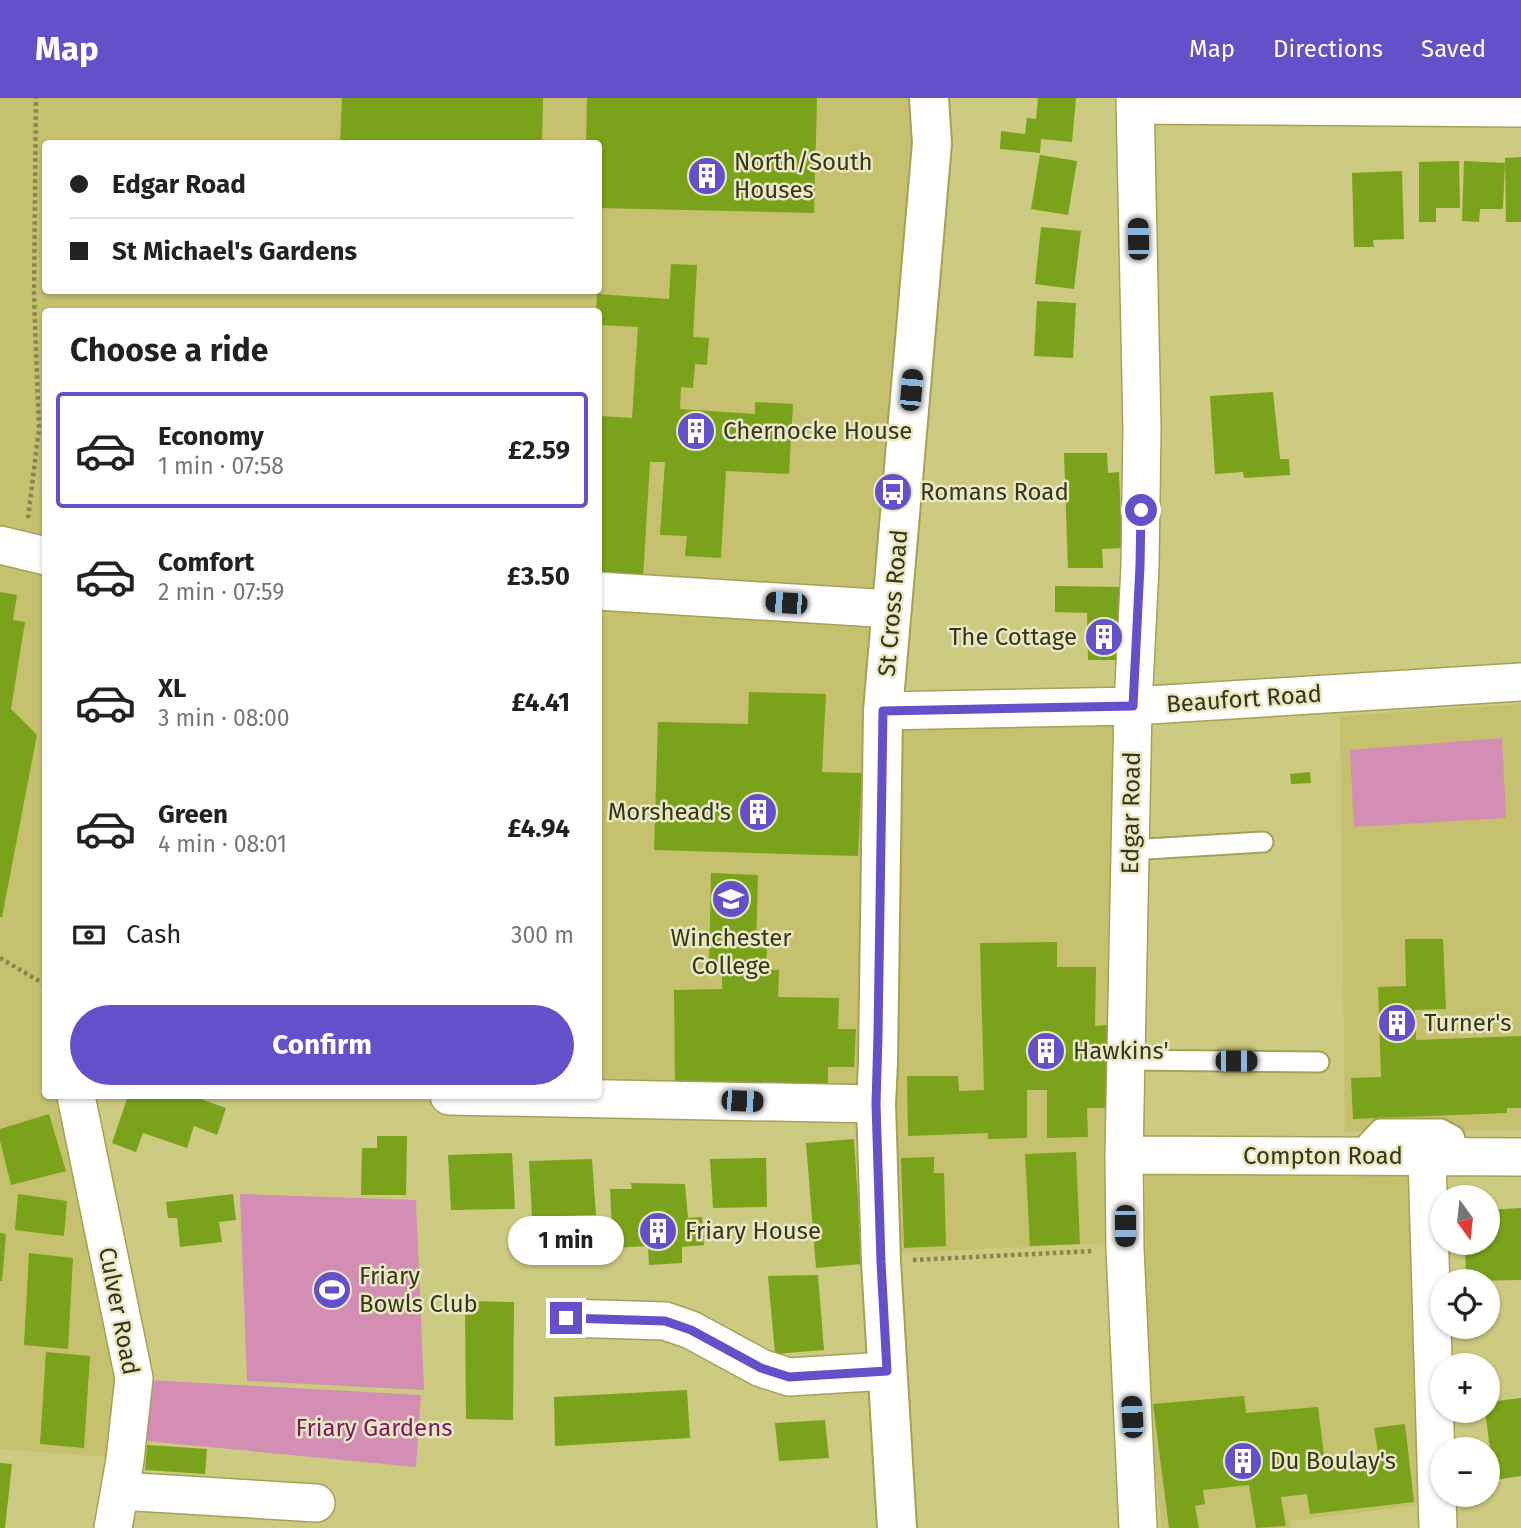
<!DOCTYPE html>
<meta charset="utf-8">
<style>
:root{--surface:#fff;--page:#f2f2f2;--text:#222;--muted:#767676;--line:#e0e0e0;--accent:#6550ca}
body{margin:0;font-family:"Fira Sans",sans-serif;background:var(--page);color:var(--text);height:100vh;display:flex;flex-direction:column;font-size:26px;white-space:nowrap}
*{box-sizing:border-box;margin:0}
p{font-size:23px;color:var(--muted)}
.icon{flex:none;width:38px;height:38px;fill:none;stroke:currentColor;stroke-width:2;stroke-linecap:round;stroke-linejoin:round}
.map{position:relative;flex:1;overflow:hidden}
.details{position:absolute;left:42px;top:210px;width:560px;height:791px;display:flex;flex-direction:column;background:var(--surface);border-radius:7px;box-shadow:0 2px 5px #0004}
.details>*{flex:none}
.guide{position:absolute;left:42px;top:42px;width:560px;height:154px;border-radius:7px;box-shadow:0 2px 5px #0004;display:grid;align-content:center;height:154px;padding:0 28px;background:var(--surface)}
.needle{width:46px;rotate:165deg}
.tools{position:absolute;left:1430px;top:1087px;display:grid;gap:14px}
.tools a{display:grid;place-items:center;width:70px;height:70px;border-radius:50%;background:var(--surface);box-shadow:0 2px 5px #0004;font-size:35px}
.end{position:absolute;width:32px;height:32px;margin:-16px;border:9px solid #6550ca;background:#fff;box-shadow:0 0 0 4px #fff}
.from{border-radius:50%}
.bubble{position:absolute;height:49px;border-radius:24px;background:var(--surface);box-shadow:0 2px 5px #0004;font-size:23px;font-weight:700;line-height:49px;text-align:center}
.car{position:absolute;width:21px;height:42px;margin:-21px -10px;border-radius:9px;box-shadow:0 0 5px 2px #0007;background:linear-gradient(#222 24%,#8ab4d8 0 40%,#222 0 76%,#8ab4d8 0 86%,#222 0)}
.guide b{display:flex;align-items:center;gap:24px;height:66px;font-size:26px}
.guide b+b{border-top:2px solid var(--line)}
.guide i{width:18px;height:18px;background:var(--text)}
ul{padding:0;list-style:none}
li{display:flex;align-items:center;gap:21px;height:116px;margin:0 14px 10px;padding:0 14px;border:4px solid transparent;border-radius:7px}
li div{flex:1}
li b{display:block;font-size:26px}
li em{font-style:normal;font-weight:700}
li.on{border-color:var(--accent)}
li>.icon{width:63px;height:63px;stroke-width:1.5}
h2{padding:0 28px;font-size:32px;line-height:84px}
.pay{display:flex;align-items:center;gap:18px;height:77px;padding:0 28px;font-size:26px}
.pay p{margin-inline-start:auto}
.primary-button{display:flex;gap:14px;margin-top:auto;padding:14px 28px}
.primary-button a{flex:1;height:80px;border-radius:42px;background:var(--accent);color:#fff;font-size:28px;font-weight:700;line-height:80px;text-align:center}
header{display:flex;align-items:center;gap:42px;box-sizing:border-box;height:98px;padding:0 35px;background:var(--accent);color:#fff}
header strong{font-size:33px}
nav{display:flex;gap:38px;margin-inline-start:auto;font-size:24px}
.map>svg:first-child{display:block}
.built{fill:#c5c16f;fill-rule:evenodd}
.green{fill:#d48eb4}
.building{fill:#7aa21a}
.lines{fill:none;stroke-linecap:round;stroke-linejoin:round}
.lane-casing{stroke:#a5a159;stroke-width:23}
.street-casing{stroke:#a5a159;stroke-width:40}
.secondary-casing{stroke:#a5a159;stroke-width:42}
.path{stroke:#888550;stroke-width:4.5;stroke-dasharray:3.5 3.5;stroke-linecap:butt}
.lane{stroke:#fff;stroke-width:19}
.street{stroke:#fff;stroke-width:37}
.secondary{stroke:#fff;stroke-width:38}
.route{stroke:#6550ca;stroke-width:9}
.labels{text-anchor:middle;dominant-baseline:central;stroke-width:5;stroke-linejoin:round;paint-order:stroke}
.poi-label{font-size:24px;fill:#383618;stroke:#eae9c5;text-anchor:start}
.street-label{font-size:24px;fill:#383618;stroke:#eae9c5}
.park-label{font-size:24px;fill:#801a5d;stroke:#eae9c5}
</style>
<header>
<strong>Map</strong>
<nav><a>Map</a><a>Directions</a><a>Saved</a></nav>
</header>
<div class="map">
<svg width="1521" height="1430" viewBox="0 0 1521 1430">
<rect width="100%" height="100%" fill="#cdca81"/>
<path class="built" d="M0,0H912L914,40L859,997L599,990L598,214H46V998H71L128,1278L121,1360L0,1351ZM46,46H598V192H46Z
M1521,606V1032L1345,1034L1340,618Z
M901,627H1120L1109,1145L898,1155L896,1059Z
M1145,1066L1419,1069L1426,1406L1290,1423L1291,1430H1162L1147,1296Z"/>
<path class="green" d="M1502,640L1506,720L1354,729L1350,652Z
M240,1096L416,1102L424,1292L247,1283Z
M148,1282L421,1297L416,1369L146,1343Z"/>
<path class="building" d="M342,0H543L542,46H340Z
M587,0H817L814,115L598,110V46H586Z
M1038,0H1076L1072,44L1041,41L1040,55L1000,51L1001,33L1025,36L1027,20L1036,21Z
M1040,57L1077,63L1068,117L1031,111Z
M1521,59V124H1506L1505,60Z
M1459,63L1460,110H1436V124H1419V64Z
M1464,63L1505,65L1503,111H1480L1479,124L1462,123Z
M1402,73L1404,141L1373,142L1374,149H1354L1352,75Z
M1041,129L1081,133L1074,191L1035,186Z
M671,166L697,167L693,239L709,240L707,267L695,266L693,290L681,289L680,311L755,316V304L793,306L789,376L726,373L721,460L685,458L687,438L660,437L665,364H650L643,480L598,477V347L600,318L632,320L638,229L598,227V214H596L597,196L669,201Z
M1037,203L1076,205L1073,260L1034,258Z
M1273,294L1280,361H1289L1290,377L1244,380L1243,374L1215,376L1210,298Z
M1064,355H1107L1108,375L1119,374L1122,450L1102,451L1103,470H1068Z
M1055,488L1119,489L1121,562H1088L1087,515L1055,514Z
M0,494L17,497L13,522L25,524L11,611L37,637L2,819H0Z
M749,594L826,596L822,674L862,675L858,758L654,752L658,624L748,626Z
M1310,674L1311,685L1291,686L1290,676Z
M711,775L758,777L756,850H767L766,872H779L778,899L839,900L838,931H856L854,969H828V991L675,988L674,892L722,891V867L709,868Z
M1405,841H1443L1446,911L1415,912L1416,942L1521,938V1010H1507V1015L1353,1021L1351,980L1381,979L1378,889L1406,888Z
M1057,844V869H1096L1095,928L1109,927L1110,1010H1087L1088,1039L1047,1040V992H1027V1040L988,1041V1035L908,1038L907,978H958L959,993L984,992L980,845Z
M128,998H192L226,1010L217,1037L194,1028L187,1050L143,1035L136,1054L112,1045Z
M49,1016L66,1073L11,1087L0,1043V1031Z
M377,1038H407L406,1097H361L362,1050H377Z
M854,1041L862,1166L816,1170L806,1045Z
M1076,1054L1080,1146L1030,1148L1025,1056Z
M512,1055L515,1111L451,1112L448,1057Z
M934,1059V1075H944L946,1148L904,1150L901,1060Z
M766,1060L767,1109L713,1110L710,1061Z
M592,1061L596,1117L532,1119L529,1063Z
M631,1085L685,1086L688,1120L702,1119L704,1147L682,1149V1165L649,1167L648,1148L613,1150L610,1091H632Z
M18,1096L67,1103L64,1138L15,1132Z
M233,1096L236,1122L219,1124L222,1144L180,1149L177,1120H168L166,1104Z
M1521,1110V1182L1466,1183L1465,1144H1488V1112Z
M0,1135L6,1136L2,1183H0Z
M29,1155L73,1160L68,1251L24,1247Z
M818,1177L824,1252L775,1256L768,1178Z
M465,1203L514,1204L513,1322L466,1321Z
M46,1254L90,1258L84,1350L40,1346Z
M687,1292L690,1340L555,1348L554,1299Z
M1244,1298L1246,1315L1318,1309L1325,1365L1379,1360L1374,1330L1405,1326L1414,1404L1310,1416L1307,1396L1281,1399L1286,1428L1256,1430L1249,1387L1203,1392L1205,1406L1195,1408L1199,1430H1169L1153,1306Z
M1521,1300V1378L1494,1382L1485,1312H1488V1304Z
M825,1322L829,1360L779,1363L775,1325Z
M147,1347L207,1351L205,1376L145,1372Z
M0,1365L12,1366L5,1430H0Z"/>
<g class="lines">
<defs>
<path id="lane" d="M1130,752L1263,744
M1126,962L1319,964
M1362,1058L1367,1045L1380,1031H1441L1454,1038L1460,1059"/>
<path id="street" d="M1135,0L1142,330L1140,468L1133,608L1124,1057L1125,1151L1138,1430
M1135,7L1521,10
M0,447L46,458
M598,493L892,511
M883,613L1133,608L1521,584
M76,998L134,1280L125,1362L113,1430
M449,998L876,1006
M1124,1057L1521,1059
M1427,1059L1438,1430
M566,1220L665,1223L691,1232L761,1270L789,1279L887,1273
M120,1393L316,1405"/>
<path id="secondary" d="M897,1430L881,1164L876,1006L878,964L883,613L932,45L929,0"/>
</defs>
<use href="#lane" class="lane-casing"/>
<use href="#street" class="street-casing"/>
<use href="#secondary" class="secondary-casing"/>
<path class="path" d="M28,420L39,331L34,198L36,0
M0,860L46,887
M913,1162L1093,1153"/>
<use href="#lane" class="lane"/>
<use href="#street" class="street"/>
<use href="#secondary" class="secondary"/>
</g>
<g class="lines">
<path class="route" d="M566,1220L665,1223L691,1232L761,1270L789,1279L887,1273L881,1164L876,1006L878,937L883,613L1133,608L1140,468L1141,412"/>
</g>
<defs>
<symbol id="building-disc" viewBox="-11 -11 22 22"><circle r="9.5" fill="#6550ca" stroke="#eae9c5"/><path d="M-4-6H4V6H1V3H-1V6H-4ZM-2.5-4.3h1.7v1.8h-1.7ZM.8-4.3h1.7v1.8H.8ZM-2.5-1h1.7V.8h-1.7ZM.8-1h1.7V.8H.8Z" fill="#fff"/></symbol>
<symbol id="bus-disc" viewBox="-11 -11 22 22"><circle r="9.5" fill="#6550ca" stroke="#eae9c5"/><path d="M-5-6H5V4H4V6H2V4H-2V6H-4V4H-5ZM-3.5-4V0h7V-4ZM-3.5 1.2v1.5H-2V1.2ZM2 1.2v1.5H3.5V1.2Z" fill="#fff"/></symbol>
<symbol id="school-disc" viewBox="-11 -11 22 22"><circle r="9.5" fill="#6550ca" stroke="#eae9c5"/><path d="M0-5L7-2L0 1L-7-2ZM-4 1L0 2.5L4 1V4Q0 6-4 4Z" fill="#fff"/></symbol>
<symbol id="stadium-disc" viewBox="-11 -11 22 22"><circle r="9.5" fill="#6550ca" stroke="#eae9c5"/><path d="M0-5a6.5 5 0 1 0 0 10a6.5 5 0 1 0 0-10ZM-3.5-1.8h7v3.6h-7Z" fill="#fff"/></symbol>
</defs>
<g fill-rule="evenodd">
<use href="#building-disc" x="685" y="56" width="44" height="44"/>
<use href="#building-disc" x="674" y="311" width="44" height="44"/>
<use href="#bus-disc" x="871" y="372" width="44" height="44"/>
<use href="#building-disc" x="1082" y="517" width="44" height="44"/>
<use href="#building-disc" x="736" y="692" width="44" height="44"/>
<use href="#school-disc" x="709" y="779" width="44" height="44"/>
<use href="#building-disc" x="1375" y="903" width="44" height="44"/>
<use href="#building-disc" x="1024" y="931" width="44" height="44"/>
<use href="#building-disc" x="636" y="1111" width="44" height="44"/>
<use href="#stadium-disc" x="310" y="1170" width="44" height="44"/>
<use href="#building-disc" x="1221" y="1341" width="44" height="44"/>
</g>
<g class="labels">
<g class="poi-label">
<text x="734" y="64">North/South<tspan x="734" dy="28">Houses</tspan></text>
<text x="723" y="333">Chernocke House</text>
<text x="920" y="394">Romans Road</text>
<text x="1077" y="539" text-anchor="end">The Cottage</text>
<text x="731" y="714" text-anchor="end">Morshead's</text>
<text x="731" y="840" text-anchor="middle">Winchester<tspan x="731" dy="28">College</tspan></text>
<text x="1424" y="925">Turner's</text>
<text x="1073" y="953">Hawkins'</text>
<text x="685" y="1133">Friary House</text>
<text x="359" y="1178">Friary<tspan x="359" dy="28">Bowls Club</tspan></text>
<text x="1270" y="1363">Du Boulay's</text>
</g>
<g class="street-label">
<text transform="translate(893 505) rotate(-85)">St Cross Road</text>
<text transform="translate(1244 601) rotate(-4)">Beaufort Road</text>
<text transform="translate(1131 715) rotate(-89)">Edgar Road</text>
<text x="1323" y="1058">Compton Road</text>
<text transform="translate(119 1213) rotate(79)">Culver Road</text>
</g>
<g class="park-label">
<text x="374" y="1330">Friary Gardens</text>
</g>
</g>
</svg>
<div class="tools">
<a><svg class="needle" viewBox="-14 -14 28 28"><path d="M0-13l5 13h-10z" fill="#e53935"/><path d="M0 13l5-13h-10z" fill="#767676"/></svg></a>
<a><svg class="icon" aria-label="locate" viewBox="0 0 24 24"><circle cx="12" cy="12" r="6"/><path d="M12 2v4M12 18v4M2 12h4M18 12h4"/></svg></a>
<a>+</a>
<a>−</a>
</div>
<i class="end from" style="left:1141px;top:412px"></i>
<i class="end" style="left:566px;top:1220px"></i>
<div class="bubble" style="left:508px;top:1118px;width:116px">1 min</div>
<i class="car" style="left:1138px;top:141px;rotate:359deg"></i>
<i class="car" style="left:911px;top:292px;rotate:5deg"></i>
<i class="car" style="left:786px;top:505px;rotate:274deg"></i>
<i class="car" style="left:1236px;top:963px;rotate:90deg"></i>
<i class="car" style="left:742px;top:1003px;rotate:92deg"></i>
<i class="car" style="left:1125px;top:1128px;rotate:180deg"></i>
<i class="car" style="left:1132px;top:1319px;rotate:357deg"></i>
<div class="guide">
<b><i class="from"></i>Edgar Road</b>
<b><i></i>St Michael's Gardens</b>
</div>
<section class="details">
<h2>Choose a ride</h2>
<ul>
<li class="on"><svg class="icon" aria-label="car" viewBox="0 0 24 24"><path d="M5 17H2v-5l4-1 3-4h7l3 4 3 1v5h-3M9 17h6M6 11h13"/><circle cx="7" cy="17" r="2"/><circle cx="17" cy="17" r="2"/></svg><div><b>Economy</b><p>1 min · 07:58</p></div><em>£2.59</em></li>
<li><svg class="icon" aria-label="car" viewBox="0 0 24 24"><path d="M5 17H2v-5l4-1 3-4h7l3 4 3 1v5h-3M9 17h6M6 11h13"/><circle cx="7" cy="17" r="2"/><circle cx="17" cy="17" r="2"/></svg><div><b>Comfort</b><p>2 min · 07:59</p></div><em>£3.50</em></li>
<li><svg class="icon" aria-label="car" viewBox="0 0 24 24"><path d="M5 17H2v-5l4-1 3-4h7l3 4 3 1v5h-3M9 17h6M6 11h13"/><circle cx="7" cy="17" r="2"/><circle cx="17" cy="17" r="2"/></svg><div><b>XL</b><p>3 min · 08:00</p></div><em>£4.41</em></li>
<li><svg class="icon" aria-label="car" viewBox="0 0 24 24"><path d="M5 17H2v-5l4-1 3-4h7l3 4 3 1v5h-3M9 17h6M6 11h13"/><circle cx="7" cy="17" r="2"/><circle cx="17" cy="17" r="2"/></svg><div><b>Green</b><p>4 min · 08:01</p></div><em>£4.94</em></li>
</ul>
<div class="pay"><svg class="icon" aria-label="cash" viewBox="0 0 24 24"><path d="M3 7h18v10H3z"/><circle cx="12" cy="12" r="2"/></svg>Cash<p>300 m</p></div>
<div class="primary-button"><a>Confirm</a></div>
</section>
</div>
